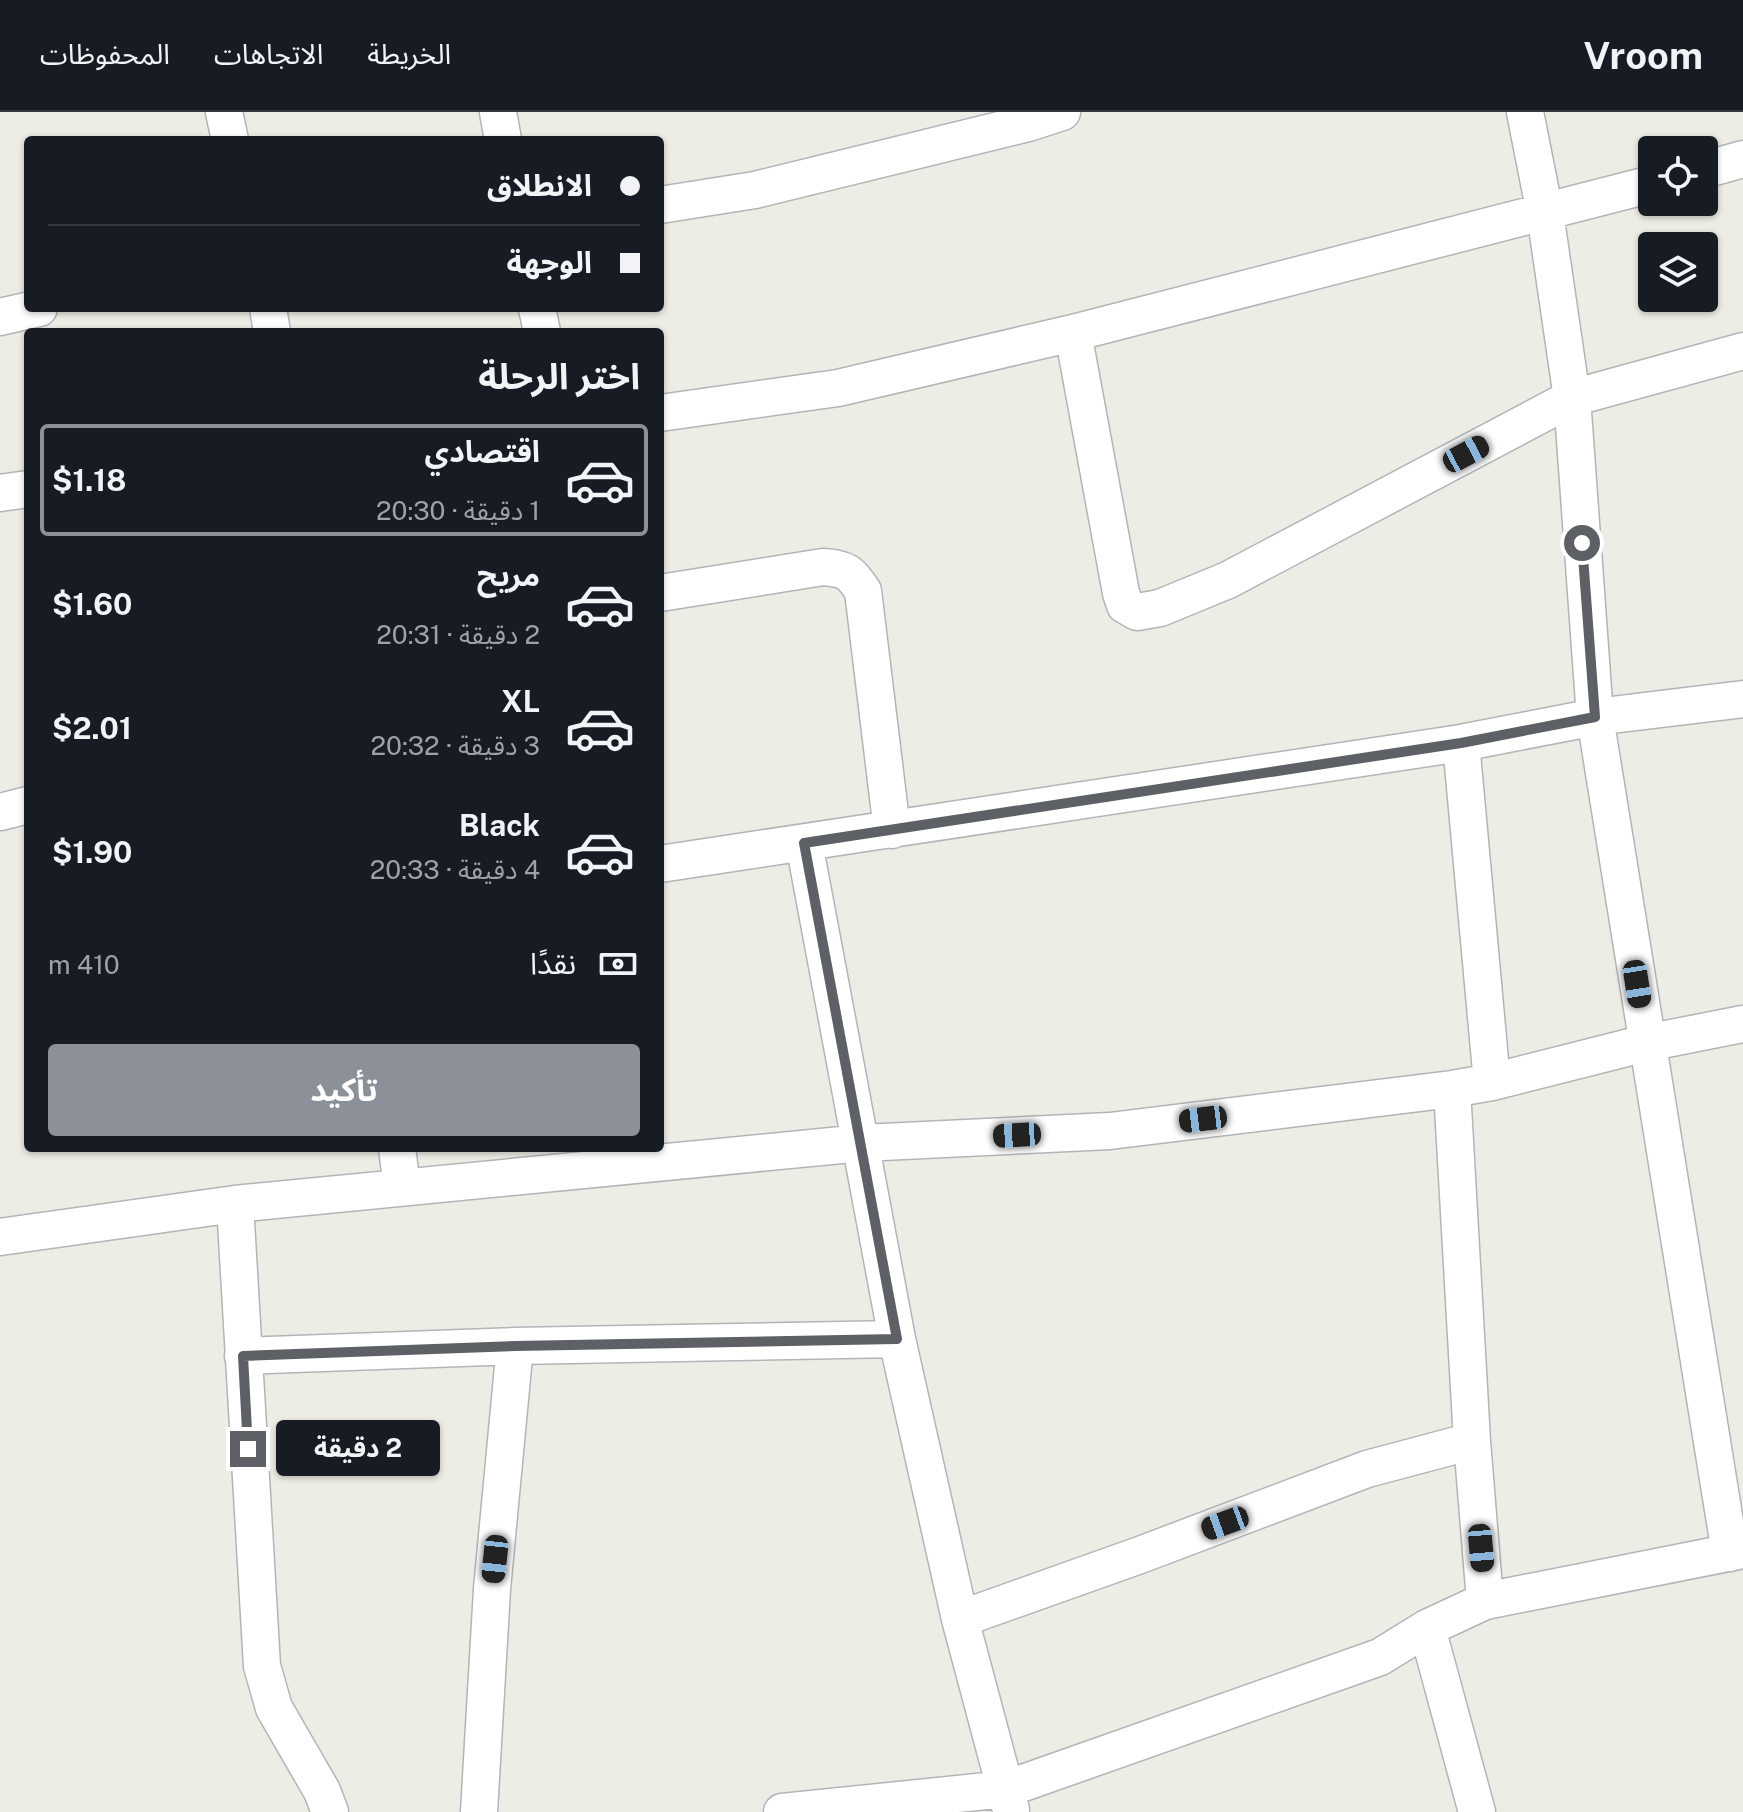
<!DOCTYPE html>
<html lang="ar">
<meta charset="utf-8">
<style>
:root{--surface:#171b24;--page:#242831;--text:#f1f3f6;--muted:#9ea1a6;--line:#363941;--accent:#8c9099}
body{margin:0;font-family:"Public Sans","Noto Sans Arabic",sans-serif;background:var(--page);color:var(--text);direction:rtl;height:100vh;display:flex;flex-direction:column;font-size:30px;white-space:nowrap}
*{box-sizing:border-box;margin:0}
p{font-size:26px;color:var(--muted)}
.icon{flex:none;width:44px;height:44px;fill:none;stroke:currentColor;stroke-width:2;stroke-linecap:round;stroke-linejoin:round}
.map{position:relative;flex:1;overflow:hidden;direction:ltr}
.details{position:absolute;left:24px;top:216px;width:640px;height:824px;display:flex;flex-direction:column;background:var(--surface);border-radius:8px;box-shadow:0 2px 6px #0004;direction:rtl}
.details>*{flex:none}
.guide{position:absolute;left:24px;top:24px;width:640px;height:176px;border-radius:8px;box-shadow:0 2px 6px #0004;direction:rtl;display:grid;align-content:center;height:176px;padding:0 24px;background:var(--surface)}
.tools{position:absolute;left:1638px;top:24px;display:grid;gap:16px}
.tools a{display:grid;place-items:center;width:80px;height:80px;border-radius:8px;background:var(--surface);box-shadow:0 2px 6px #0004;font-size:40px}
.end{position:absolute;width:36px;height:36px;margin:-18px;border:10px solid #5d6064;background:#fff;box-shadow:0 0 0 4px #fff}
.from{border-radius:50%}
.bubble{position:absolute;height:56px;border-radius:8px;background:var(--surface);box-shadow:0 2px 6px #0004;font-size:26px;font-weight:700;line-height:56px;text-align:center;direction:rtl}
.car{position:absolute;width:24px;height:48px;margin:-24px -12px;border-radius:10px;box-shadow:0 0 6px 2px #0007;background:linear-gradient(#222 24%,#8ab4d8 0 40%,#222 0 76%,#8ab4d8 0 86%,#222 0)}
.guide b{display:flex;align-items:center;gap:28px;height:76px;font-size:30px}
.guide b+b{border-top:2px solid var(--line)}
.guide i{width:20px;height:20px;background:var(--text)}
ul{padding:0;list-style:none}
li{display:flex;align-items:center;gap:24px;height:112px;margin:0 16px 12px;padding:0 8px;border:4px solid transparent;border-radius:8px}
li div{flex:1}
li b{display:block;font-size:30px}
li em{font-style:normal;font-weight:700}
li.selected{border-color:var(--accent)}
li>.icon{width:72px;height:72px;stroke-width:1.5}
h2{padding:0 24px;font-size:36px;line-height:96px}
.pay{display:flex;align-items:center;gap:20px;height:88px;padding:0 24px;font-size:30px}
.pay p{margin-inline-start:auto}
.cta{display:flex;gap:16px;margin-top:auto;padding:16px 24px}
.cta a{flex:1;height:92px;border-radius:8px;background:var(--accent);color:#fff;font-size:32px;font-weight:700;line-height:92px;text-align:center}
header{display:flex;align-items:center;gap:48px;box-sizing:border-box;height:112px;padding:0 40px;background:var(--surface);border-bottom:2px solid var(--line)}
header strong{font-size:38px}
nav{display:flex;gap:44px;margin-inline-start:auto;font-size:28px}
.map>svg:first-child{display:block}
.lines{fill:none;stroke-linecap:round;stroke-linejoin:round}
.minor-casing{stroke:#b2b5b8;stroke-width:39}
.minor{stroke:#fff;stroke-width:36}
.route{stroke:#5d6064;stroke-width:10}
</style>
<header>
<strong>Vroom</strong>
<nav><a>الخريطة</a><a>الاتجاهات</a><a>المحفوظات</a></nav>
</header>
<div class="map">
<svg width="1743" height="1700" viewBox="0 0 1743 1700">
<rect width="100%" height="100%" fill="#edece5"/>
<g class="lines">
<defs>
<path id="minor" d="M224,0L230,28
M498,0L503,28
M1525,0L1545,101L1572,286L1595,605L1730,1441
M1704,58L1743,47
M660,93L755,78L1028,11L1062,0
M268,196L272,220
M537,196L542,220
M0,205L39,196
M1073,221L1121,481L1125,493L1137,500L1160,496L1228,468L1572,286L1743,239
M660,301L838,276L1073,221L1652,72
M0,381L28,377
M660,481L823,455C846,457 850,459 863,479L892,718
M1461,631L1492,970
M0,700L28,693
M804,731L897,1227L960,1507L1011,1698
M660,752L1461,631L1595,605L1743,587
M1452,977L1472,1329L1485,1489
M397,1036L402,1075
M235,1092L262,1554L274,1596L322,1679L330,1700
M0,1125L235,1092L862,1031L1110,1019L1452,977L1492,970L1646,931L1743,912
M243,1244L515,1234L897,1227
M960,1507L1140,1443L1367,1357L1472,1329
M1427,1516L1477,1700
M479,1700L492,1477L515,1234
M782,1700L1006,1677L1380,1545L1427,1516L1485,1489L1743,1438"/>
</defs>
<use href="#minor" class="minor-casing"/>
<use href="#minor" class="minor"/>
</g>
<g class="lines">
<path class="route" d="M248,1337L243,1244L515,1234L897,1227L804,731L1461,631L1595,605L1582,431"/>
</g>
</svg>
<div class="tools">
<a><svg class="icon" aria-label="locate" viewBox="0 0 24 24"><circle cx="12" cy="12" r="6"/><path d="M12 2v4M12 18v4M2 12h4M18 12h4"/></svg></a>
<a><svg class="icon" aria-label="layers" viewBox="0 0 24 24"><path d="M12 4l9 5-9 5-9-5zM3 14l9 5 9-5"/></svg></a>
</div>
<i class="end from" style="left:1582px;top:431px"></i>
<i class="end" style="left:248px;top:1337px"></i>
<div class="bubble" style="left:276px;top:1308px;width:164px">2 دقيقة</div>
<i class="car" style="left:1466px;top:342px;rotate:62deg"></i>
<i class="car" style="left:1637px;top:872px;rotate:171deg"></i>
<i class="car" style="left:1203px;top:1007px;rotate:263deg"></i>
<i class="car" style="left:1017px;top:1023px;rotate:267deg"></i>
<i class="car" style="left:1225px;top:1411px;rotate:250deg"></i>
<i class="car" style="left:1481px;top:1436px;rotate:175deg"></i>
<i class="car" style="left:495px;top:1447px;rotate:186deg"></i>
<div class="guide">
<b><i class="from"></i>الانطلاق</b>
<b><i></i>الوجهة</b>
</div>
<section class="details">
<h2>اختر الرحلة</h2>
<ul>
<li class="selected"><svg class="icon" aria-label="car" viewBox="0 0 24 24"><path d="M5 17H2v-5l4-1 3-4h7l3 4 3 1v5h-3M9 17h6M6 11h13"/><circle cx="7" cy="17" r="2"/><circle cx="17" cy="17" r="2"/></svg><div><b>اقتصادي</b><p>1 دقيقة · 20:30</p></div><em>$1.18</em></li>
<li><svg class="icon" aria-label="car" viewBox="0 0 24 24"><path d="M5 17H2v-5l4-1 3-4h7l3 4 3 1v5h-3M9 17h6M6 11h13"/><circle cx="7" cy="17" r="2"/><circle cx="17" cy="17" r="2"/></svg><div><b>مريح</b><p>2 دقيقة · 20:31</p></div><em>$1.60</em></li>
<li><svg class="icon" aria-label="car" viewBox="0 0 24 24"><path d="M5 17H2v-5l4-1 3-4h7l3 4 3 1v5h-3M9 17h6M6 11h13"/><circle cx="7" cy="17" r="2"/><circle cx="17" cy="17" r="2"/></svg><div><b>XL</b><p>3 دقيقة · 20:32</p></div><em>$2.01</em></li>
<li><svg class="icon" aria-label="car" viewBox="0 0 24 24"><path d="M5 17H2v-5l4-1 3-4h7l3 4 3 1v5h-3M9 17h6M6 11h13"/><circle cx="7" cy="17" r="2"/><circle cx="17" cy="17" r="2"/></svg><div><b>Black</b><p>4 دقيقة · 20:33</p></div><em>$1.90</em></li>
</ul>
<div class="pay"><svg class="icon" aria-label="cash" viewBox="0 0 24 24"><path d="M3 7h18v10H3z"/><circle cx="12" cy="12" r="2"/></svg>نقدًا<p>410 m</p></div>
<div class="cta"><a>تأكيد</a></div>
</section>
</div>
